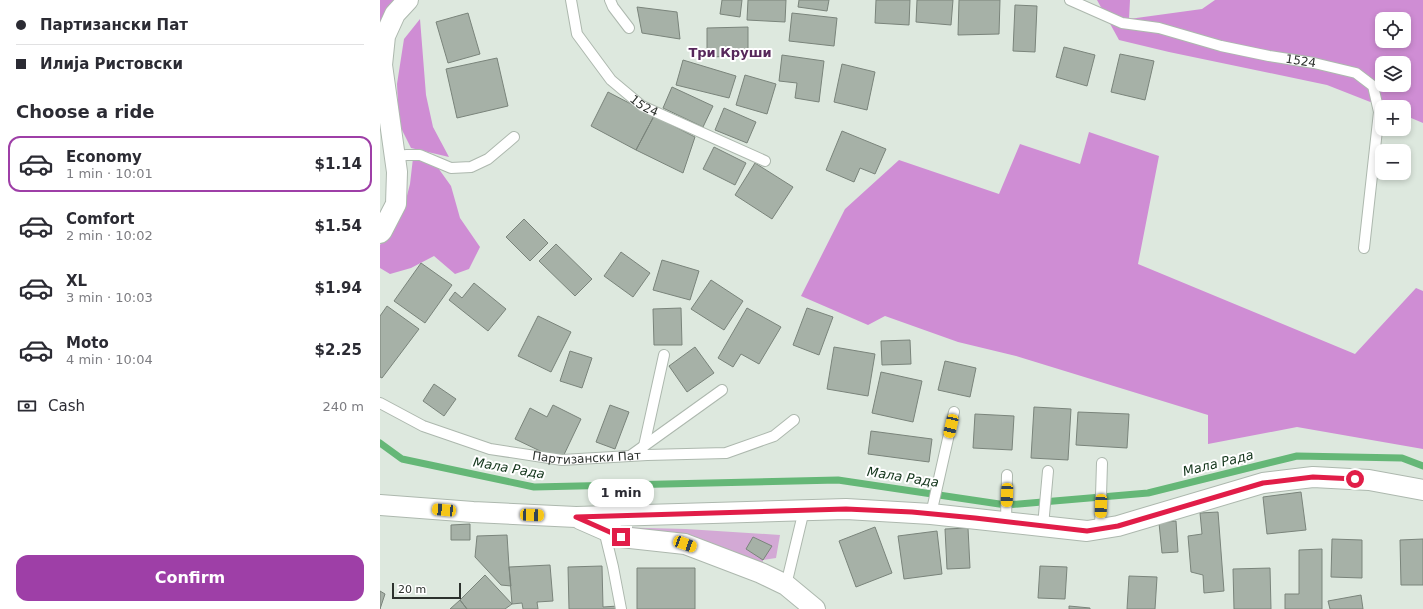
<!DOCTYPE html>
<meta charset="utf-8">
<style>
:root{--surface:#fff;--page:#f7f7f7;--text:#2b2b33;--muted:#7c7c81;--line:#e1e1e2;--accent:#9e3fa7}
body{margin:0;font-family:"DejaVu Sans",sans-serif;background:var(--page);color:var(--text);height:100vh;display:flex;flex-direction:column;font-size:15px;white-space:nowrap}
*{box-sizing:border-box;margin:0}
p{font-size:13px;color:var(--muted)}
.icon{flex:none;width:22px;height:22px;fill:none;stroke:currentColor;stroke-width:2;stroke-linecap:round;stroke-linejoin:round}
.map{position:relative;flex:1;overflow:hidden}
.details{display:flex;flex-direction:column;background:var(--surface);width:380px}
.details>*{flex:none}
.banner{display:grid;align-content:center;height:88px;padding:0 16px;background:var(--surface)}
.fabs{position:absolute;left:995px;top:12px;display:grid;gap:8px}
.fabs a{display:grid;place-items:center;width:36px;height:36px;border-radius:8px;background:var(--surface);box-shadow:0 2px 6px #0003;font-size:20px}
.scale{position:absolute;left:12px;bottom:10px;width:69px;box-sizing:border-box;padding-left:4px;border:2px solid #2c312d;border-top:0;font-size:11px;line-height:14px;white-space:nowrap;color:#2c312d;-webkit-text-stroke:3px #fff;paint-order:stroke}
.end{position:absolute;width:18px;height:18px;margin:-9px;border:5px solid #e11d48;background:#fff;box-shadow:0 0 0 2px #fff}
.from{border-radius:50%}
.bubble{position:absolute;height:28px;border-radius:12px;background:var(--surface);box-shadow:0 2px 6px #0003;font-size:13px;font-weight:700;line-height:28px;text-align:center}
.car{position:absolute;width:12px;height:24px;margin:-12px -6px;border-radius:5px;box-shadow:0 0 3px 1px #0007;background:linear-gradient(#f5c518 24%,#345 0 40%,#f5c518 0 76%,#345 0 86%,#f5c518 0)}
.banner b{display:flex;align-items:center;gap:14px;height:38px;font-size:15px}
.banner b+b{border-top:1px solid var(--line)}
.banner i{width:10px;height:10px;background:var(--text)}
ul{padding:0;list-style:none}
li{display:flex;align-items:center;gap:12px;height:56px;margin:0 8px 6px;padding:0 8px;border:2px solid transparent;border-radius:12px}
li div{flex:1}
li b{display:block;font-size:15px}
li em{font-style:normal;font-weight:700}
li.on{border-color:var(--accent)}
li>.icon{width:36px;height:36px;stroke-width:1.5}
h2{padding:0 16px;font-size:18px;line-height:48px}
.pay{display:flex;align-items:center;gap:10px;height:44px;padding:0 16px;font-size:15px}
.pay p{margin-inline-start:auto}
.button{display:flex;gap:8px;margin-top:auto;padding:8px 16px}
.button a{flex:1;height:46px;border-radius:12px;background:var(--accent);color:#fff;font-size:16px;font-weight:700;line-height:46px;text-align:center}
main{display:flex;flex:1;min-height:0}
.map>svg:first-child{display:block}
.green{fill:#d3a9d5}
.forest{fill:#cf8dd4;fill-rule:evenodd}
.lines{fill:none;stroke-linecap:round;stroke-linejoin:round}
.stream{stroke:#65b777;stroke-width:7}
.building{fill:#a6b1a7;stroke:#7a847b}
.lane-casing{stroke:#adb8ae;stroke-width:12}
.street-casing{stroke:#adb8ae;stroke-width:22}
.lane{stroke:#fff;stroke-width:10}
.street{stroke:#fff;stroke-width:20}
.route{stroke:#e11d48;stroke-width:5}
.labels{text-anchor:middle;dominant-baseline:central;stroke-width:4;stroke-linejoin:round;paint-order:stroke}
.street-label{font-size:12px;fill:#2c312d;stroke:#fff}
.neighbourhood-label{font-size:13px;font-weight:bold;fill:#56275a;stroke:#fff}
.water-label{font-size:13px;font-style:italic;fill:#14361c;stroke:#fff}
</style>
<main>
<section class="details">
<div class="banner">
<b><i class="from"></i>Партизански Пат</b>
<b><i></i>Илија Ристовски</b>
</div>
<h2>Choose a ride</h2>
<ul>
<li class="on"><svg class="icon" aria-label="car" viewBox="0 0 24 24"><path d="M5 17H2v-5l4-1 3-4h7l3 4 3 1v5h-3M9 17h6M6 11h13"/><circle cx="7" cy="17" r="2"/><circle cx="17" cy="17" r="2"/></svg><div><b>Economy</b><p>1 min · 10:01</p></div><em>$1.14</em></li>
<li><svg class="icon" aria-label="car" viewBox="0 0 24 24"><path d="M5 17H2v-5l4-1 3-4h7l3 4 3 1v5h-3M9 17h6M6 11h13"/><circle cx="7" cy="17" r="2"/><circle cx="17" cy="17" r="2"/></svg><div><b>Comfort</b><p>2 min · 10:02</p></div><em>$1.54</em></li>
<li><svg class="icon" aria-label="car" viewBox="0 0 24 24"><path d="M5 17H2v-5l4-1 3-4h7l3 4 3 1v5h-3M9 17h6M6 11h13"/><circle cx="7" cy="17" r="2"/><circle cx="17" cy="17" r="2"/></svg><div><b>XL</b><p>3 min · 10:03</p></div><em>$1.94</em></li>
<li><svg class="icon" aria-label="car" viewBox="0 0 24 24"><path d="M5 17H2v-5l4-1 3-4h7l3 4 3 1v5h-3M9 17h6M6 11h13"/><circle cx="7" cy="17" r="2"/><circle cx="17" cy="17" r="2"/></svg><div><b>Moto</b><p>4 min · 10:04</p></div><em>$2.25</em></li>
</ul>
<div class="pay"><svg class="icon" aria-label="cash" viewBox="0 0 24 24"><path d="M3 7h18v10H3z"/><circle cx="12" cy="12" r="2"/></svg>Cash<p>240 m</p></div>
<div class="button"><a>Confirm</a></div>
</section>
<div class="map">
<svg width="1043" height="609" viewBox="0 0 1043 609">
<rect width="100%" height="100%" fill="#dde8de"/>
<path class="green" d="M230,527L306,529L400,535L396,558L383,560L381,573Z"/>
<path class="forest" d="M0,0H18L0,35Z
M717,0H750L749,19L822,9L835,0H1043V123L1024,115V107H1003L947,85L789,52L739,40ZM1002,19H1024V41H1002ZM1002,63H1024V85H1002Z
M40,19L46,95L53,127L69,157L31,148L19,124L17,84L24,39Z
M709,132L779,156L758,264L975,354L1036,288L1043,291V449L917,427L828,444V415L636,356L578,342L505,316L488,325L421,296L465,209L519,160L619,194L640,144L700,164Z
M33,158L56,165L71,186L80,218L100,247L89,269L75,274L54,256L31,268L10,274L0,268V245L23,211L30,184Z"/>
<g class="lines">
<path class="stream" d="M0,443L22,459L154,487L458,480L626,505L768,493L917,456L1022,458L1043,466"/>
</g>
<path class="building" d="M342,0H362L360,17L340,14Z
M368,0H406L405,22L367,20Z
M419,0H449L447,11L418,7Z
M496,0H530L529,25L495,23Z
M537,0H573L571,25L536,22Z
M579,0H620L619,34L578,35Z
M635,5L657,6L655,52L633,51Z
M257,7L297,12L300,39L262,33Z
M88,13L100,54L68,63L56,22Z
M412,13L457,18L454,46L409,41Z
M368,27V56L327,57V28Z
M684,47L715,55L707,86L676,77Z
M740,54L774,61L765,100L731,92Z
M402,55L444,61L439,102L415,98L417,83L399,81Z
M117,58L128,106L77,118L66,69Z
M303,60L356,76L349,98L296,85Z
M462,64L495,72L487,110L454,102Z
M365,75L396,84L387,114L356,105Z
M292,87L333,106L323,127L283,108Z
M228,92L274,116L256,150L211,126Z
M344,108L376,122L367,143L335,130Z
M274,116L315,137L303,173L256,150Z
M462,131L506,149L495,174L480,168L474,182L446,170Z
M334,147L366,163L355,185L323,169Z
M375,163L413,187L392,219L355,195Z
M144,219L168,243L150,261L126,237Z
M176,244L212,279L195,296L159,261Z
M241,252L270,273L253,297L224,276Z
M282,260L319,271L310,300L273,290Z
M41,263L72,285L45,323L14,301Z
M331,280L363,301L344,330L311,309Z
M94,283L126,309L108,331L69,300L75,292L82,298Z
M7,306L39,329L2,378L0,377V316Z
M301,308L302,345H274L273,309Z
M367,308L401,327L379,364L361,354L353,367L338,358Z
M427,308L453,317L439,355L413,345Z
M158,316L191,332L171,372L138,356Z
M530,340L531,364L502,365L501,341Z
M315,347L334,373L307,392L289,366Z
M454,347L495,354L488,396L447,389Z
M190,351L212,358L202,388L180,381Z
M565,361L596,368L590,397L558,390Z
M501,372L542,381L533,422L492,413Z
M54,384L76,399L64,416L43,401Z
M173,405L201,419L181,461L135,439L150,408L167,417Z
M230,405L249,412L235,449L216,442Z
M654,407L691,409L688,460L651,458Z
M698,412L749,414L747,448L696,445Z
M595,414L634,416L632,450L593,448Z
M491,431L552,439L549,462L488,454Z
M921,492L926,530L887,534L883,497Z
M838,512L844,591L824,593L823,575L811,572L808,536L822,534L820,513Z
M796,521L798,552L782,553L779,523Z
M90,524V540H71V525Z
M495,527L512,573L476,587L459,541Z
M588,528L590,568L567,569L565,529Z
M557,531L562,574L524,579L518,536Z
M127,535L129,567L131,586L121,585L95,557L97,536Z
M373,537L392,546L383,560L366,549Z
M952,539L982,540V578L951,577Z
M1043,539V585H1021L1020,540Z
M942,549V609H905V594H919V550Z
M170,565L173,601L157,602L158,609H143L142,603L132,604L129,567Z
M222,566L223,607L238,606V609H189L188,567Z
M660,566L687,567L685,599L658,598Z
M257,568H315V609H257Z
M890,568L891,609H854L853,569Z
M105,575L132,604L125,609H87L80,600Z
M749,576L777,577L775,609H747Z
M0,591L5,594L0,609Z
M981,595L983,609H950L948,601Z
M80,600L87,609H70Z
M689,606L710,608V609H689Z"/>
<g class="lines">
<defs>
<g id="lane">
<path id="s1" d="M191,0L197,34L231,80L262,106L385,161"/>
<path d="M230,0L233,7L249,28"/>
<path id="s2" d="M690,0L742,23L779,28L841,46L889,56L934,63L976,73L993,86L999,112L984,248"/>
<path d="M15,156L27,155H40L71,168L91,167L108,159L134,137"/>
<path id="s3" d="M0,403L43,426L110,449L182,460L267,455L346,453L394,436L414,420"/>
<path d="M264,446L284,355"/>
<path d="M250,456L342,390"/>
<path d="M551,514L574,412"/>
<path d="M626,521L627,475"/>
<path d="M663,526L668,471"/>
<path d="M720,529L722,463"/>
<path d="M224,530L233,567L241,609"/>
<path d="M406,585L424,510"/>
</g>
<path id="street" d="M0,233L2,231L16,204L17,172L2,65L5,36L15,14L28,0
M0,505L93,512L196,517L466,509L551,514L707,531L738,526L883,483L933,477L989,480L1043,490
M200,519L241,537L305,544L381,573L406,585L435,609"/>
</defs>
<use href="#lane" class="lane-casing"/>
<use href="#street" class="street-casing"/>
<use href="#lane" class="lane"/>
<use href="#street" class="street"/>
</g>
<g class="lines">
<path class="route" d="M241,537L196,517L466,509L532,512L595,518L707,531L738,526L883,483L933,477L975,479"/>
</g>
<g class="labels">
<g class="street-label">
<text stroke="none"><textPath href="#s2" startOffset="240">1524</textPath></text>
<text stroke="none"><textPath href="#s1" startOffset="134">1524</textPath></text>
<text stroke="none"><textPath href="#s3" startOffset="217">Партизански Пат</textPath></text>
</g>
<g class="neighbourhood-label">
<text x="350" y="52">Три Круши</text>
</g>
<g class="water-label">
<text transform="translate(838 463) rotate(-14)">Мала Рада</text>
<text transform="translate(129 468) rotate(10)">Мала Рада</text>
<text transform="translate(523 477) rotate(9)">Мала Рада</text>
</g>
</g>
</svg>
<div class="fabs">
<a><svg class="icon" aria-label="locate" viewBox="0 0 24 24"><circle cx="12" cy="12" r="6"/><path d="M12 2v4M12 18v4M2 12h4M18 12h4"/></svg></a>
<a><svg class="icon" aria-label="layers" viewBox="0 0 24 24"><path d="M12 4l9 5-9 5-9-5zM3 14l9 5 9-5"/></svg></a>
<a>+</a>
<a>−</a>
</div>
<div class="scale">20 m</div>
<i class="end from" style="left:975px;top:479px"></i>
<i class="end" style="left:241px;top:537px"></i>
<div class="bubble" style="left:208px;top:479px;width:66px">1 min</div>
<i class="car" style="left:571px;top:426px;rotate:193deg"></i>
<i class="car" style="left:627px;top:495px;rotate:182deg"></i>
<i class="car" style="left:721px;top:506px;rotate:182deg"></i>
<i class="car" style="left:64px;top:510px;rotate:275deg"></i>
<i class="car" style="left:152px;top:515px;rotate:92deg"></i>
<i class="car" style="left:305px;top:544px;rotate:110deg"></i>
</div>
</main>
